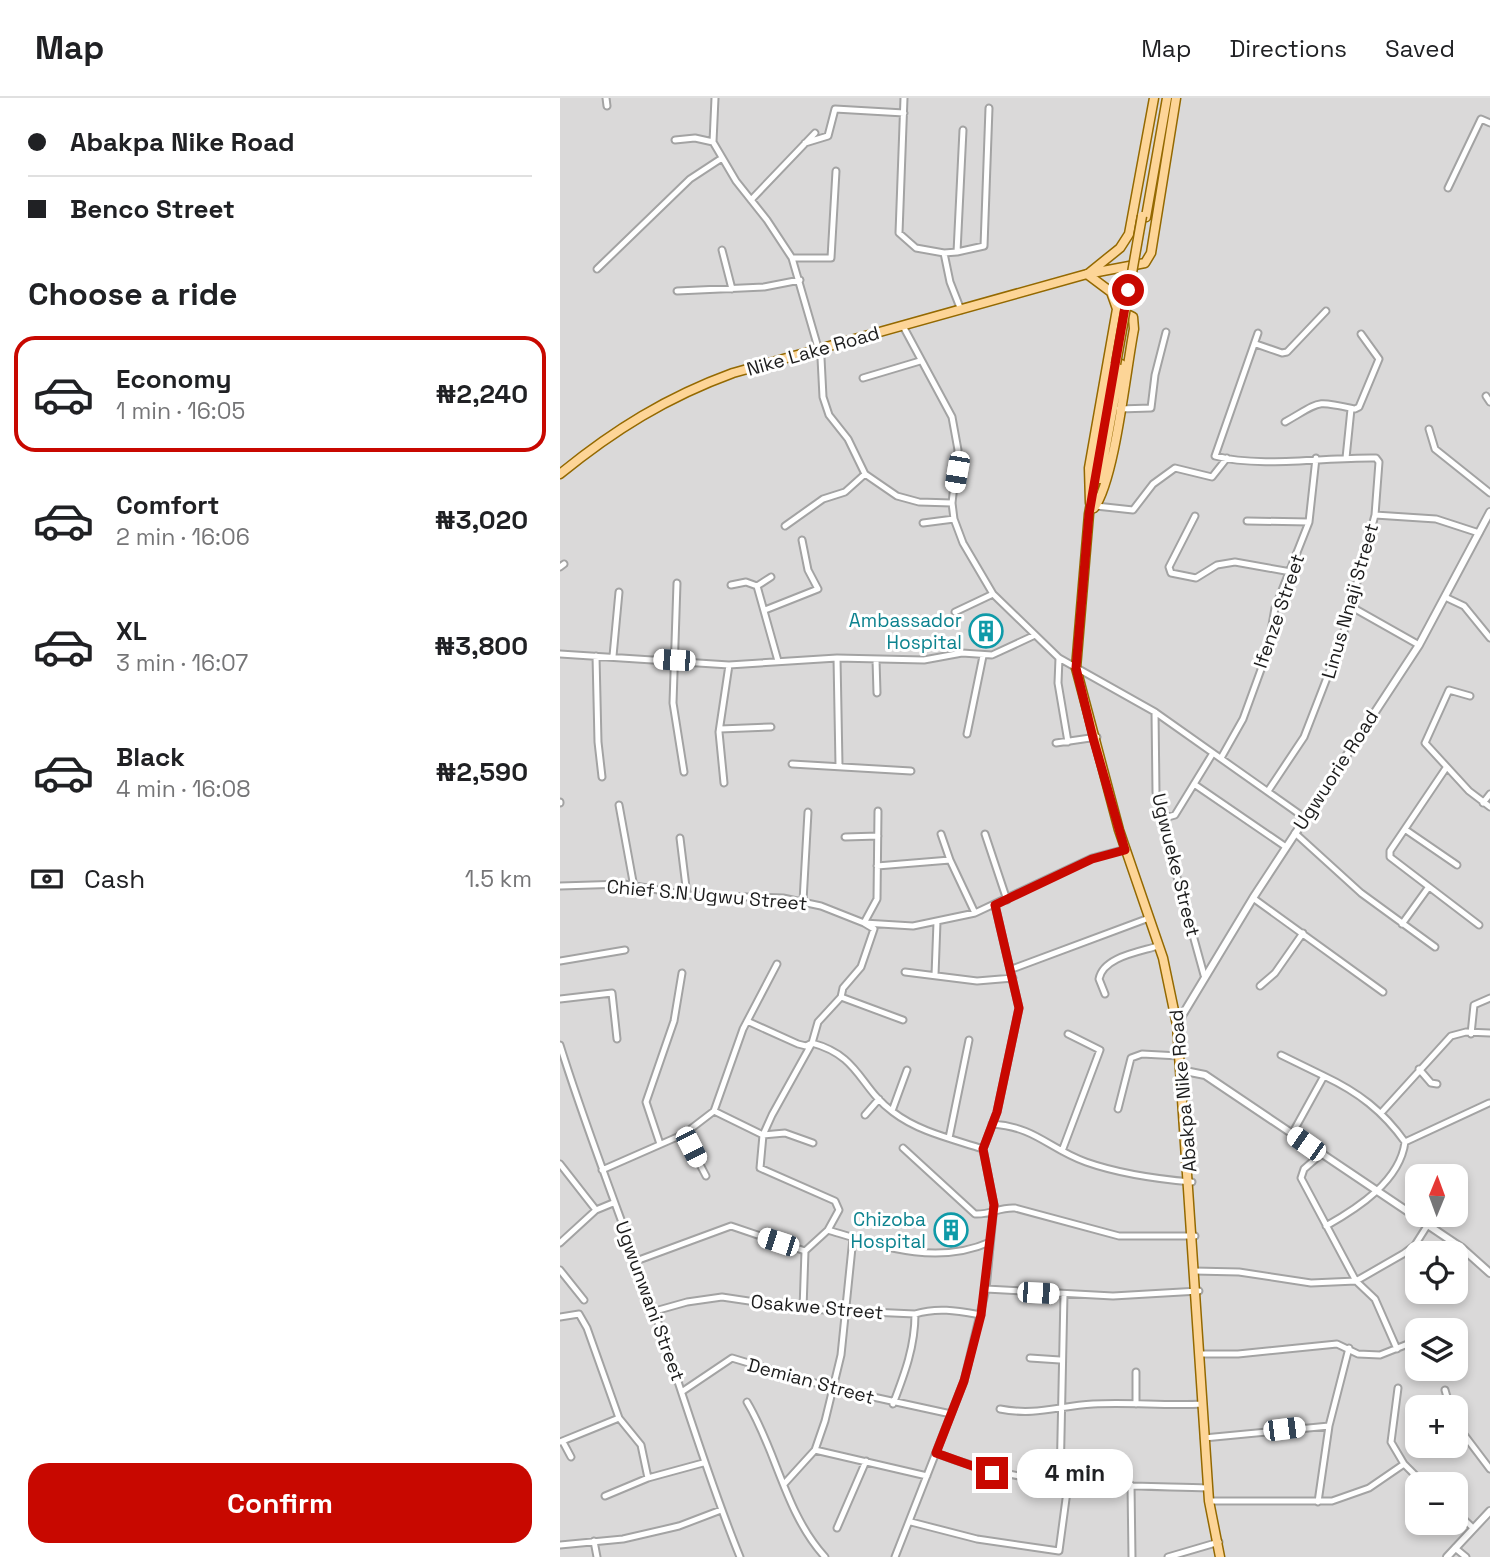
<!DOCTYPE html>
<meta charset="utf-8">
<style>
:root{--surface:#fff;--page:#f2f2f2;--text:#202124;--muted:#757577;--line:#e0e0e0;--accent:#c80800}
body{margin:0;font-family:"Space Grotesk",sans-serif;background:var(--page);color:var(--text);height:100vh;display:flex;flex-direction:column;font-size:26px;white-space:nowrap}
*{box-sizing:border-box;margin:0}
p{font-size:23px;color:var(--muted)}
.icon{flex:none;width:38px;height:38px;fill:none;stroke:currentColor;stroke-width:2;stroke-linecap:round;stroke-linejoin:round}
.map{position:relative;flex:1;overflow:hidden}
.sheet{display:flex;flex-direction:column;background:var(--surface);width:560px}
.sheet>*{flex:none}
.hud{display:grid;align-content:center;height:154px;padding:0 28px;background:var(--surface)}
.needle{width:46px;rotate:1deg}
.controls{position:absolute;left:845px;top:1066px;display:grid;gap:14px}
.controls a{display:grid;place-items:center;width:63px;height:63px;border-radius:14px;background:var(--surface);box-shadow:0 4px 10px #0003;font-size:35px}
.end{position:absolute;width:32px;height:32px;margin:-16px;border:9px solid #c80800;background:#fff;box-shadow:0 0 0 4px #fff}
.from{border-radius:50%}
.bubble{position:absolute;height:49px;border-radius:21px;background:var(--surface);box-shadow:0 4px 10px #0003;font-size:23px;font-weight:700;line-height:49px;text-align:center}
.car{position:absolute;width:21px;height:42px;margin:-21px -10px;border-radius:9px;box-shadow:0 0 5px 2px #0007;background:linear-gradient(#fff 24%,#345 0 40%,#fff 0 76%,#345 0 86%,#fff 0)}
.hud b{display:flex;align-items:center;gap:24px;height:66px;font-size:26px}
.hud b+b{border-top:2px solid var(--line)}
.hud i{width:18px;height:18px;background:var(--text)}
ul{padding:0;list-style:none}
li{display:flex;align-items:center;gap:21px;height:116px;margin:0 14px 10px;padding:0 14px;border:4px solid transparent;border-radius:21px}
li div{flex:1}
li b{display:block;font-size:26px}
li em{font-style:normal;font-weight:700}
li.selected{border-color:var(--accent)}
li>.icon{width:63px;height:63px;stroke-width:1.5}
h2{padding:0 28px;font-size:32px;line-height:84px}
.pay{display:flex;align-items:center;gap:18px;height:77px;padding:0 28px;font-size:26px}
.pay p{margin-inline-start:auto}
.primary-button{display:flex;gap:14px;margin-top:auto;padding:14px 28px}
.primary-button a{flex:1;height:80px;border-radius:21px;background:var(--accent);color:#fff;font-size:28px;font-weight:700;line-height:80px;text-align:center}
header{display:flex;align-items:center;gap:42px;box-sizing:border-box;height:98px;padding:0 35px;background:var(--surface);border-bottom:2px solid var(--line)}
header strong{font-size:33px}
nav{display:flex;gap:38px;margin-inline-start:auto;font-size:24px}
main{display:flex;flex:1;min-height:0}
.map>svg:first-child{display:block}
.residential{fill:#dad9d9;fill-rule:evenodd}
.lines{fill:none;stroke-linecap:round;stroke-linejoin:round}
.minor-casing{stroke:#a3a3a3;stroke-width:9}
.tertiary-casing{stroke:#a3a3a3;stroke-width:10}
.primary-casing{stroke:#946900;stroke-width:11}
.minor{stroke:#fff;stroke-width:5}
.tertiary{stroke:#fff;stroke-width:6}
.primary{stroke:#fdd597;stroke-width:8}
.primary-bridge-casing{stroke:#946900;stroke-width:11;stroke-linecap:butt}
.primary-bridge{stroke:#fdd597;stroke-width:8}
.route{stroke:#c80800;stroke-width:9}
.labels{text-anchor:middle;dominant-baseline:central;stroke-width:6;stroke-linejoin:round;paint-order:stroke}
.street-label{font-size:19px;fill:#1c1c1c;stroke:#fff}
.culture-label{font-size:19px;fill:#0d838f;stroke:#fff;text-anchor:end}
</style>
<header>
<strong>Map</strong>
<nav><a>Map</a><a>Directions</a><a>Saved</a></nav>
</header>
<main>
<section class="sheet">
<div class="hud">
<b><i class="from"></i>Abakpa Nike Road</b>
<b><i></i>Benco Street</b>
</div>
<h2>Choose a ride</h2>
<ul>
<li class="selected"><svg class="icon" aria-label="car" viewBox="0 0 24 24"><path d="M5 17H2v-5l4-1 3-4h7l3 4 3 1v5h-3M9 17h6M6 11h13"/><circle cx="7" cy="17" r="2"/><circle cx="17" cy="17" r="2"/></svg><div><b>Economy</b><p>1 min · 16:05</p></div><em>₦2,240</em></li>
<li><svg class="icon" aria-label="car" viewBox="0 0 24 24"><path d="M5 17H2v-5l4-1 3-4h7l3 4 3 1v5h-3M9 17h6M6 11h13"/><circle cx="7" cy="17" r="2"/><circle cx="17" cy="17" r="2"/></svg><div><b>Comfort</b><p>2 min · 16:06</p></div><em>₦3,020</em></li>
<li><svg class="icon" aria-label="car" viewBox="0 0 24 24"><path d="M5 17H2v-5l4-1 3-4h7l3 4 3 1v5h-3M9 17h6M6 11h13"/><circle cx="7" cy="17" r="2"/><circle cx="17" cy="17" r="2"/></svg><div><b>XL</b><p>3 min · 16:07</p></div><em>₦3,800</em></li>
<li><svg class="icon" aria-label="car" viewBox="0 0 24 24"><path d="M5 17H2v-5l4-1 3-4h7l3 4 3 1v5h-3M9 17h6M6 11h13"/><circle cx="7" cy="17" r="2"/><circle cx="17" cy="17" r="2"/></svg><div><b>Black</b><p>4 min · 16:08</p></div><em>₦2,590</em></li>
</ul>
<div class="pay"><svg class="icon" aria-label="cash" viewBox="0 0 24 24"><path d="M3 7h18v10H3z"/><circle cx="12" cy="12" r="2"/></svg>Cash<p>1.5 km</p></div>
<div class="primary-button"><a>Confirm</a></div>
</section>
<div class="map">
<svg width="930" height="1459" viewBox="0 0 930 1459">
<rect width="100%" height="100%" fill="#eeeae1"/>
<path class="residential" d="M0,0H930V1459H0ZM858,1078H896V1116H858ZM858,1155H896V1194H858ZM858,1232H896V1270H858ZM858,1309H896V1348H858ZM858,1386H896V1424H858Z"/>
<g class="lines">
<defs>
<path id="minor" d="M46,0L47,8
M344,0L339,135L356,150L384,155L390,184L401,212
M115,42L135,40L153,44
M153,44L176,83L207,122L232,160L261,260L263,299L269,317L288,341L305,376L337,398L359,404L392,405
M153,44L155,0
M245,45L268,38L275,11L344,15
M888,90L921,21L930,25
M191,102L255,35
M162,152L172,191
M397,154L424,148L429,10
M384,155L397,154L403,32
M232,160H271L276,73
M37,171L130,81L162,60
M117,193L204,189L240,182
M343,228L392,319L398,352L392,405L394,421L403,445L433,496L499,560L595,614L745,720
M698,235L655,358C699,370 768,359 816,360L819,364L815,417L782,541L744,639L708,693
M696,246L722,255L727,254L766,213
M303,280L360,263
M926,298L930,304
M559,311L591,310L595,277L606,234
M725,324C762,303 754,302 795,311L799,309L819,261L801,236
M869,331L875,351L930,395
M786,360L791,311
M536,408L573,412L593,386L615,370L652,379L667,360
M815,417L876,421L919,435
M635,418L609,469L611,475L636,480L657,467L675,464L731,474
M687,423L749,424
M363,425L394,421
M225,428L263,401L285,394L305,376
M0,469L4,466
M117,485L113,605L124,674
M171,487L186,484L197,488L218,563
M197,488L211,479
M885,499L904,508L930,540
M790,508L859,547
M205,512L258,491L248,472L242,442
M395,514L433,496
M0,556L169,567L277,560L364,562L402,555L432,557L473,538
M36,558L38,644L42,679
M53,558L59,494
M277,560L279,667
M499,560L498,585L508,644
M316,562L317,595
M910,598L889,592L865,645L909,693L930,709
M595,614L596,694L601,721L644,877
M160,631L211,629
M407,636L423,558
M496,645L537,639
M661,660L683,621L707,555L715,510L749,424L756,360
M232,666L351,673
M886,670L830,753V759L919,827
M164,685L159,634L169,567
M634,686L726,749
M0,704V705
M923,705L930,696
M59,707L74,789
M318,713L317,801L304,825L314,831L301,869L283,890L281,899L258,924L252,945L212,1017L203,1037L200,1070L275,1103L279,1112L268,1132C321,1148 376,1168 430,1144
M601,721L615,717L653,655
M846,732L897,767
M735,735L801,795L875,849
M425,736L447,802
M285,739L318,738
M120,740L127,797
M390,762L415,815
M317,768L390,762L381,736
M0,788L64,786L127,797L223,800L261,808L304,825L353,828L415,815L532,760L566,751
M693,800L823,894
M243,803L248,714
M842,826L868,790
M0,863L65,852
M452,871L589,820
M345,874L417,883L453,880
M375,877L377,824
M700,888L715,875L743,835
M545,896L539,881C543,859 579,854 598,848
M281,899L343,922
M0,901L52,895L57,941
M187,923L238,946L246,948L252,945C300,958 299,989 333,1014C359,1034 393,1041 423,1051
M911,936L914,907L930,900
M0,947C28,1037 63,1124 94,1213C123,1295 147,1378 180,1459
M721,957L764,978
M859,971L871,985L877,986
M558,1011L571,960L582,956L619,958
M154,1013L203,1037L225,1035L253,1045
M332,1013L347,972
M821,1015L891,938L906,934L930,935
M305,1017L319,1001
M432,1026C476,1029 489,1051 526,1064C560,1076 596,1081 632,1084
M124,1036L146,1078
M732,1036L764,978C798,994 823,1013 845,1044C840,1083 798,1110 766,1128
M389,1040L409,942
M845,1044L929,1005
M100,1046L86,1004L114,923L122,875
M343,1050L415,1116C431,1117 439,1109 455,1110L559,1138H635
M502,1053L540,952L508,936
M760,1057L744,1071L741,1080L796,1183L815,1201L837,1251
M0,1066L36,1112
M42,1072L124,1036L154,1013L183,931L217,866
M0,1145L36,1112L53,1105
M76,1163L171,1128L245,1153L268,1132
M0,1172L24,1202
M634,1173L679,1174L751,1185L796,1183L843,1156L855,1147L867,1128
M426,1191L553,1198L639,1193
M243,1211L245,1153
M95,1213L127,1204L162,1199L243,1211L355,1216C378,1209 398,1213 421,1217
M0,1219L19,1216L27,1230L59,1320L81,1347L88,1380
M639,1256H678L777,1246L798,1256L820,1257L858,1242
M470,1260L500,1262
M838,1290L831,1344L844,1366L864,1386
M885,1292L890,1309
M123,1293L172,1260L272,1290L391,1316
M187,1304C217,1354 225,1415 265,1459
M333,1306C345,1275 355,1248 355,1216
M576,1306V1274
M440,1311C476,1318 498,1308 533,1306C569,1304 606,1308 643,1306
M896,1326L930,1371
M644,1340L769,1328
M0,1344L59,1320
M3,1344L11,1359
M255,1352L367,1378
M376,1355C463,1390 555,1387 648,1390
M225,1385L255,1352L265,1323L281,1257L293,1140
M500,1385L504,1196
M571,1387L572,1459
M45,1398L88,1380L143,1365
M649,1403H772L809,1390L844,1366
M758,1404L769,1328L789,1250
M896,1414L912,1429
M351,1424L417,1441L499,1453L508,1386
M277,1430L306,1363
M34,1443L37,1459
M0,1447L63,1441L119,1428L161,1412
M895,1450L906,1459
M335,1459L404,1283L426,1191L434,1107L423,1051L437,1014L459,910L435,807
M608,1459L659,1444"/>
<path id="tertiary" d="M617,926L693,800L859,547L930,414
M620,972L645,977L902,1150L930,1175
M887,1459L930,1413"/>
<path id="primary" d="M586,119L607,0
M529,175L560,150L569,136L594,0
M527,176L551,194L557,211L529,370L530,405
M556,266L529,416L516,570L559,732L603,860L617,927L649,1403L660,1459
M0,376C54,332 107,299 173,275L527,176L585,165L591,155L616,0
M540,381L561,266
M534,410C555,382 566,271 574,231L573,219L559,212"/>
</defs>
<use href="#minor" class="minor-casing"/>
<use href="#tertiary" class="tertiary-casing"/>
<use href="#primary" class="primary-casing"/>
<use href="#minor" class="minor"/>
<use href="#tertiary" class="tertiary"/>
<use href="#primary" class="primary"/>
<defs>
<path id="primary-bridge" d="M556,266L582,118"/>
</defs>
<use href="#primary-bridge" class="primary-bridge-casing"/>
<use href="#primary-bridge" class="primary-bridge"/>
</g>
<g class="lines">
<path class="route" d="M432,1375L376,1355L404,1283L421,1217L434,1107L423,1051L437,1014L459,910L435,807L532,761L565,752L533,640L516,570L529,416L568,192"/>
</g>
<defs>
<symbol id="building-ring" viewBox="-11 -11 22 22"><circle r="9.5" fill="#fff" stroke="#0f9aa8" stroke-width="1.5"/><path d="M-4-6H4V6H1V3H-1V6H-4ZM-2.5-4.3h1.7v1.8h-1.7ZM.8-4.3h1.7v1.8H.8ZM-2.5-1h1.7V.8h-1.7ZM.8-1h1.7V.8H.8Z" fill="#0f9aa8"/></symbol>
</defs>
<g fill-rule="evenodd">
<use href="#building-ring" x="407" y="514" width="38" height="38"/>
<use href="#building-ring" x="372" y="1113" width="38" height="38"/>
</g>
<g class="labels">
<g class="street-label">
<text transform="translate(253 253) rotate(-16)">Nike Lake Road</text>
<text transform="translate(790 503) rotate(-74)">Linus Nnaji Street</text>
<text transform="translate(719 513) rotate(-71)">Ifenze Street</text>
<text transform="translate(776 672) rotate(-57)">Ugwuorie Road</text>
<text transform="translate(616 767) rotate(76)">Ugwueke Street</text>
<text transform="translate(147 797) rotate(5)">Chief S.N Ugwu Street</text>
<text transform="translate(623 993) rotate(-95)">Abakpa Nike Road</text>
<text transform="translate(90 1203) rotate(70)">Ugwunwani Street</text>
<text transform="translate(257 1209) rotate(5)">Osakwe Street</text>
<text transform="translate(251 1283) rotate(15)">Demian Street</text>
</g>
<g class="culture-label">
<text x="402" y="522">Ambassador<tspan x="402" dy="22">Hospital</tspan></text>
<text x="366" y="1121">Chizoba<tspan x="366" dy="22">Hospital</tspan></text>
</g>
</g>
</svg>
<div class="controls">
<a><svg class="needle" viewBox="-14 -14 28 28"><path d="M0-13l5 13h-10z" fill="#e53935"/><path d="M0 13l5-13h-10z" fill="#757577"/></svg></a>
<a><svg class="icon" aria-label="locate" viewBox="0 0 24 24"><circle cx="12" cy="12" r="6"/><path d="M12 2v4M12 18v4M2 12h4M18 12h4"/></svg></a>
<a><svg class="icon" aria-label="layers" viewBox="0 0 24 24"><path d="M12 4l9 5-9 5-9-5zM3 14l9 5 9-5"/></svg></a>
<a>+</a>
<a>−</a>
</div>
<i class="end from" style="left:568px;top:192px"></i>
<i class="end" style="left:432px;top:1375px"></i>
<div class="bubble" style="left:457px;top:1351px;width:116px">4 min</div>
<i class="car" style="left:397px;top:374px;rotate:190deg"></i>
<i class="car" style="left:114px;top:562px;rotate:273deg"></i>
<i class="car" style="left:746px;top:1046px;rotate:305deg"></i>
<i class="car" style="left:131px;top:1049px;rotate:153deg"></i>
<i class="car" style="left:218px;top:1144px;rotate:288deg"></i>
<i class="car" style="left:478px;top:1195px;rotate:93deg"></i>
<i class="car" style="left:724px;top:1331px;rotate:83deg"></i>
</div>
</main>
